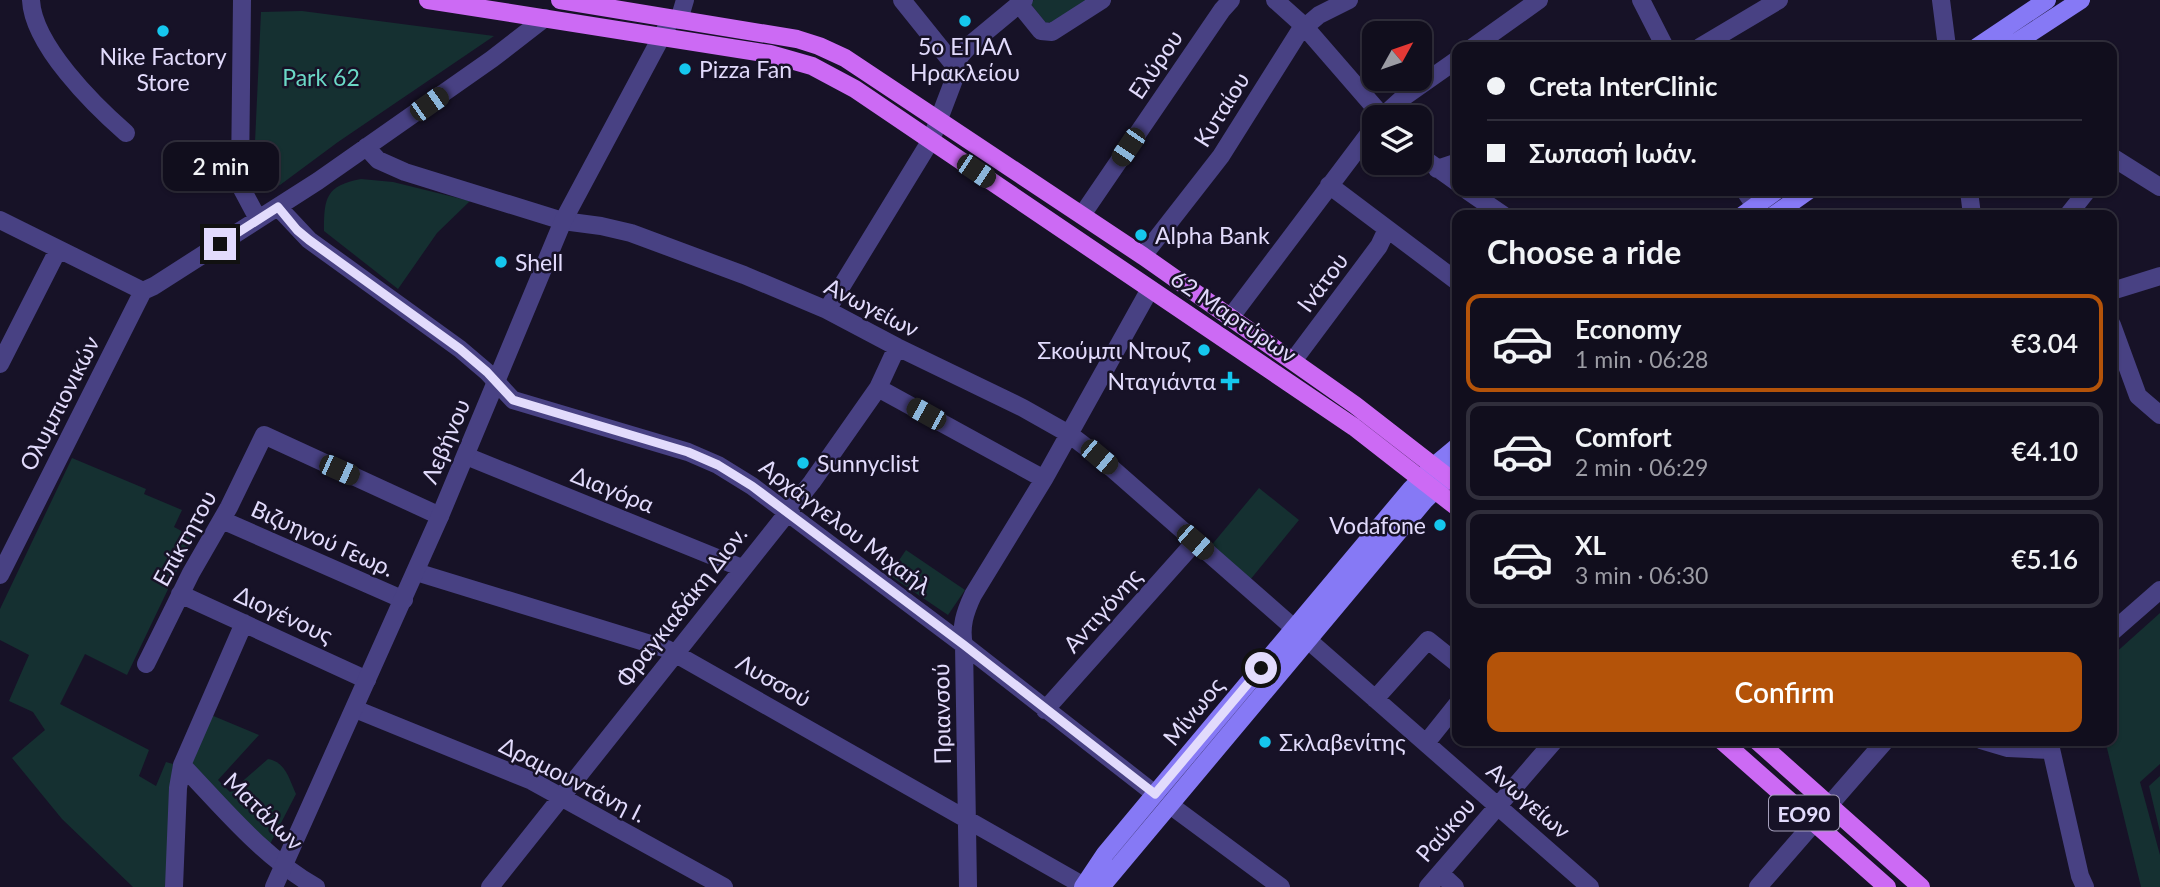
<!DOCTYPE html>
<meta charset="utf-8">
<style>
:root{--surface:#110e1d;--page:#1e1c2a;--text:#f1f3f6;--muted:#9c9ca4;--line:#302e3b;--accent:#b45309}
body{margin:0;font-family:Lato,sans-serif;background:var(--page);color:var(--text);height:100vh;display:flex;flex-direction:column;font-size:26px;white-space:nowrap}
*{box-sizing:border-box;margin:0}
p{font-size:23px;color:var(--muted)}
.icon{flex:none;width:38px;height:38px;fill:none;stroke:currentColor;stroke-width:2;stroke-linecap:round;stroke-linejoin:round}
.map{position:relative;flex:1;overflow:hidden}
.sheet{position:absolute;left:1452px;top:210px;width:665px;height:536px;display:flex;flex-direction:column;background:var(--surface);border-radius:14px;box-shadow:0 2px 5px #0004,0 0 0 2px var(--line)}
.sheet>*{flex:none}
.top-card{position:absolute;left:1452px;top:42px;width:665px;height:154px;border-radius:14px;box-shadow:0 2px 5px #0004,0 0 0 2px var(--line);display:grid;align-content:center;height:154px;padding:0 35px;background:var(--surface)}
.needle{width:46px;rotate:50deg}
.tools{position:absolute;left:1362px;top:21px;display:grid;gap:14px}
.tools a{display:grid;place-items:center;width:70px;height:70px;border-radius:14px;background:var(--surface);box-shadow:0 2px 5px #0004,0 0 0 2px var(--line);font-size:35px}
.end{position:absolute;width:32px;height:32px;margin:-16px;border:9px solid #e2dbfc;background:#111;box-shadow:0 0 0 4px #111}
.from{border-radius:50%}
.bubble{position:absolute;height:49px;border-radius:14px;background:var(--surface);box-shadow:0 2px 5px #0004,0 0 0 2px var(--line);font-size:23px;font-weight:600;line-height:49px;text-align:center}
.car{position:absolute;width:21px;height:42px;margin:-21px -10px;border-radius:9px;box-shadow:0 0 5px 2px #0007;background:linear-gradient(#222 24%,#8ab4d8 0 40%,#222 0 76%,#8ab4d8 0 86%,#222 0)}
.top-card b{display:flex;align-items:center;gap:24px;height:66px;font-size:26px}
.top-card b+b{border-top:2px solid var(--line)}
.top-card i{width:18px;height:18px;background:var(--text)}
ul{padding:0;list-style:none}
li{display:flex;align-items:center;gap:21px;height:98px;margin:0 14px 10px;padding:0 21px;border:4px solid var(--line);border-radius:14px}
li div{flex:1}
li b{display:block;font-size:26px}
li em{font-style:normal;font-weight:600}
li.on{border-color:var(--accent)}
li>.icon{width:63px;height:63px;stroke-width:1.5}
h2{padding:0 35px;font-size:32px;line-height:84px}
.action{display:flex;gap:14px;margin-top:auto;padding:14px 35px}
.action a{flex:1;height:80px;border-radius:14px;background:var(--accent);color:#fff;font-size:28px;font-weight:600;line-height:80px;text-align:center}
.map>svg:first-child{display:block}
.green{fill:#153031}
.lines{fill:none;stroke-linecap:round;stroke-linejoin:round}
.minor{stroke:#484183;stroke-width:18}
.tertiary{stroke:#484183;stroke-width:18}
.secondary{stroke:#8679f5;stroke-width:18}
.primary{stroke:#cc6af4;stroke-width:18}
.route{stroke:#e2dbfc;stroke-width:9}
.poi-dot{fill:#15c7ee;stroke:#171227;stroke-width:2.5}
.labels{text-anchor:middle;dominant-baseline:central;stroke-width:5;stroke-linejoin:round;paint-order:stroke}
.shield{fill:#171227;stroke:#a59fbc;stroke-width:2}
.shield-label{font-size:21px;font-weight:bold;fill:#e2dbfc}
.poi-label{font-size:23px;fill:#e2dbfc;stroke:#171227;text-anchor:start}
.street-label{font-size:23px;fill:#e2dbfc;stroke:#171227}
.park-label{font-size:23px;fill:#6bd8c6;stroke:#171227}
</style>
<div class="map">
<svg width="2160" height="887" viewBox="0 0 2160 887">
<rect width="100%" height="100%" fill="#171227"/>
<path class="green" d="M1034,0H1088L1059,21L1046,23L1030,3Z
M302,11L494,36L338,142L280,185C260,190 256,183 254,164L261,12Z
M361,179L393,182L470,201L437,233L398,289L324,231C324,197 326,186 361,179Z
M72,458L146,489L144,494L182,510L174,527L193,537L127,675L85,654L60,704L149,750L139,776L156,786L166,762L173,764L166,887H133L62,819L12,758L45,730L33,712L9,701L29,655L0,640V609Z
M1259,488L1299,520L1250,580L1210,547Z
M906,550L965,590L948,615L889,575Z
M2160,613V764L2140,782L2160,855V887H2141L2105,740H2112V656Z
M211,715L259,735L218,780L230,792L268,759C286,762 289,779 296,794L268,848L190,766Z
M2160,776V832L2149,786Z"/>
<g class="lines">
<path class="minor" d="M31,0C33,45 94,105 126,133
M242,0L240,176L242,189L258,219
M902,0L955,66
M1275,0L1304,26L1383,117
M1641,0L1665,47
M1019,4L1041,31L1052,32L1102,0
M679,20L685,0
M1473,47L1539,0
M1700,47L1779,0
M1382,117L1404,97L1458,59
M366,147L378,160L405,172L563,221L601,226L631,233L744,275L827,310L897,347L1023,408L1069,434L1099,457L1295,629
M1419,155L1458,183
M2112,157L2160,187
M1437,169L1458,162
M1329,185L1458,282
M1468,191L1503,215
M1745,191L1755,206
M278,207L309,240L460,349L487,372L513,400L688,452L718,465L752,486L964,645L1155,794
M1082,215L1222,10L1231,0
M2068,215L2087,191
M0,220L143,291
M1143,256L1221,156L1299,32L1319,15L1349,0
M143,291L154,286L318,181L492,59L545,18
M2112,291L2160,276
M827,310L931,140L955,77V66L961,55L971,44L1024,0
M1230,318L1374,127
M2112,325L2138,396L2160,415
M1293,361L1379,246L1387,229
M0,364L58,250
M878,388L1044,479
M466,456L742,568
M222,520L404,600
M416,572L667,649L1084,886
M0,575L143,291
M180,594L367,680
M1308,640L1590,887
M146,664L191,573L229,507L264,435L440,516
M1375,699L1428,640L1458,664
M355,709L532,781L724,887
M1045,710L1195,542
M1981,740L2008,748L2050,750
M1426,743L1458,703
M182,765C224,809 263,857 316,887
M1170,805L1281,887
M1440,873L1455,887
M174,887L178,788L182,765L244,623
M490,887L812,482L878,388L897,347
M968,887L964,645C960,627 965,612 973,595L1044,479L1150,289
M1428,887L1555,740
M1758,887L1886,740"/>
<path class="tertiary" d="M1941,0L1947,47
M1969,191L1972,215
M2112,632L2160,590
M2049,740L2080,876L2085,887
M274,887L440,516L563,221L671,19"/>
<path class="secondary" d="M1977,47L2047,0
M2009,47L2081,0
M1743,215L1776,191
M1774,215L1808,191
M1083,887L1105,854L1155,794L1411,489L1434,466L1458,446
M1101,887L1425,500L1458,468"/>
<path class="primary" d="M428,0L770,54L812,66L855,89L1354,427L1458,508
M560,0L797,39L819,46L845,58L1143,256L1355,405L1458,485
M1721,740L1887,887
M1756,740L1921,887"/>
</g>
<g class="lines">
<path class="route" d="M220,244L278,207L297,230L309,240L460,349L487,372L513,400L688,452L718,465L752,486L964,645L1155,794L1261,668"/>
</g>
<g class="poi-dot">
<circle cx="965" cy="21" r="7"/>
<circle cx="163" cy="31" r="7"/>
<circle cx="685" cy="69" r="7"/>
<circle cx="1141" cy="235" r="7"/>
<circle cx="501" cy="262" r="7"/>
<circle cx="1204" cy="350" r="7"/>
<path d="M1226.5 370.5h7v7h7v7h-7v7h-7v-7h-7v-7h7z"/>
<circle cx="803" cy="463" r="7"/>
<circle cx="1440" cy="525" r="7"/>
<circle cx="1265" cy="742" r="7"/>
</g>
<g class="labels">
<rect class="shield" x="1769" y="795.5" width="70" height="35" rx="5"/>
<g class="shield-label">
<text x="1804" y="813">ΕΟ90</text>
</g>
<g class="poi-label">
<text x="965" y="46" text-anchor="middle">5ο ΕΠΑΛ<tspan x="965" dy="26">Ηρακλείου</tspan></text>
<text x="163" y="56" text-anchor="middle">Nike Factory<tspan x="163" dy="26">Store</tspan></text>
<text x="699" y="69">Pizza Fan</text>
<text x="1155" y="235">Alpha Bank</text>
<text x="515" y="262">Shell</text>
<text x="1190" y="350" text-anchor="end">Σκούμπι Ντουζ</text>
<text x="1216" y="381" text-anchor="end">Νταγιάντα</text>
<text x="817" y="463">Sunnyclist</text>
<text x="1426" y="525" text-anchor="end">Vodafone</text>
<text x="1279" y="742">Σκλαβενίτης</text>
</g>
<g class="street-label">
<text transform="translate(1155 64) rotate(-56)">Ελύρου</text>
<text transform="translate(1221 109) rotate(-58)">Κυταίου</text>
<text transform="translate(1322 282) rotate(-53)">Ινάτου</text>
<text transform="translate(872 307) rotate(27)">Ανωγείων</text>
<text transform="translate(1234 316) rotate(34)">62 Μαρτύρων</text>
<text transform="translate(59 403) rotate(-63)">Ολυμπιονικών</text>
<text transform="translate(445 441) rotate(-67)">Λεβήνου</text>
<text transform="translate(613 489) rotate(22)">Διαγόρα</text>
<text transform="translate(846 526) rotate(37)">Αρχάγγελου Μιχαήλ</text>
<text transform="translate(184 538) rotate(-61)">Επίκτητου</text>
<text transform="translate(323 538) rotate(24)">Βιζυηνού Γεωρ.</text>
<text transform="translate(681 606) rotate(-52)">Φραγκιαδάκη Διον.</text>
<text transform="translate(1102 610) rotate(-48)">Αντιγόνης</text>
<text transform="translate(284 614) rotate(25)">Διογένους</text>
<text transform="translate(774 680) rotate(30)">Λυσσού</text>
<text transform="translate(1193 711) rotate(-50)">Μίνωος</text>
<text transform="translate(941 714) rotate(-91)">Πριανσού</text>
<text transform="translate(573 779) rotate(27)">Δραμουντάνη Ι.</text>
<text transform="translate(1529 800) rotate(41)">Ανωγείων</text>
<text transform="translate(264 811) rotate(44)">Ματάλων</text>
<text transform="translate(1445 829) rotate(-49)">Ραύκου</text>
</g>
<g class="park-label">
<text x="321" y="77">Park 62</text>
</g>
</g>
</svg>
<div class="tools">
<a><svg class="needle" viewBox="-14 -14 28 28"><path d="M0-13l5 13h-10z" fill="#e53935"/><path d="M0 13l5-13h-10z" fill="#9c9ca4"/></svg></a>
<a><svg class="icon" aria-label="layers" viewBox="0 0 24 24"><path d="M12 4l9 5-9 5-9-5zM3 14l9 5 9-5"/></svg></a>
</div>
<i class="end from" style="left:1261px;top:668px"></i>
<i class="end" style="left:220px;top:244px"></i>
<div class="bubble" style="left:163px;top:142px;width:116px">2 min</div>
<i class="car" style="left:429px;top:104px;rotate:55deg"></i>
<i class="car" style="left:1128px;top:147px;rotate:214deg"></i>
<i class="car" style="left:976px;top:171px;rotate:124deg"></i>
<i class="car" style="left:926px;top:414px;rotate:299deg"></i>
<i class="car" style="left:1099px;top:457px;rotate:130deg"></i>
<i class="car" style="left:339px;top:470px;rotate:114deg"></i>
<i class="car" style="left:1195px;top:542px;rotate:131deg"></i>
<div class="top-card">
<b><i class="from"></i>Creta InterClinic</b>
<b><i></i>Σωπασή Ιωάν.</b>
</div>
<section class="sheet">
<h2>Choose a ride</h2>
<ul>
<li class="on"><svg class="icon" aria-label="car" viewBox="0 0 24 24"><path d="M5 17H2v-5l4-1 3-4h7l3 4 3 1v5h-3M9 17h6M6 11h13"/><circle cx="7" cy="17" r="2"/><circle cx="17" cy="17" r="2"/></svg><div><b>Economy</b><p>1 min · 06:28</p></div><em>€3.04</em></li>
<li><svg class="icon" aria-label="car" viewBox="0 0 24 24"><path d="M5 17H2v-5l4-1 3-4h7l3 4 3 1v5h-3M9 17h6M6 11h13"/><circle cx="7" cy="17" r="2"/><circle cx="17" cy="17" r="2"/></svg><div><b>Comfort</b><p>2 min · 06:29</p></div><em>€4.10</em></li>
<li><svg class="icon" aria-label="car" viewBox="0 0 24 24"><path d="M5 17H2v-5l4-1 3-4h7l3 4 3 1v5h-3M9 17h6M6 11h13"/><circle cx="7" cy="17" r="2"/><circle cx="17" cy="17" r="2"/></svg><div><b>XL</b><p>3 min · 06:30</p></div><em>€5.16</em></li>
</ul>
<div class="action"><a>Confirm</a></div>
</section>
</div>
